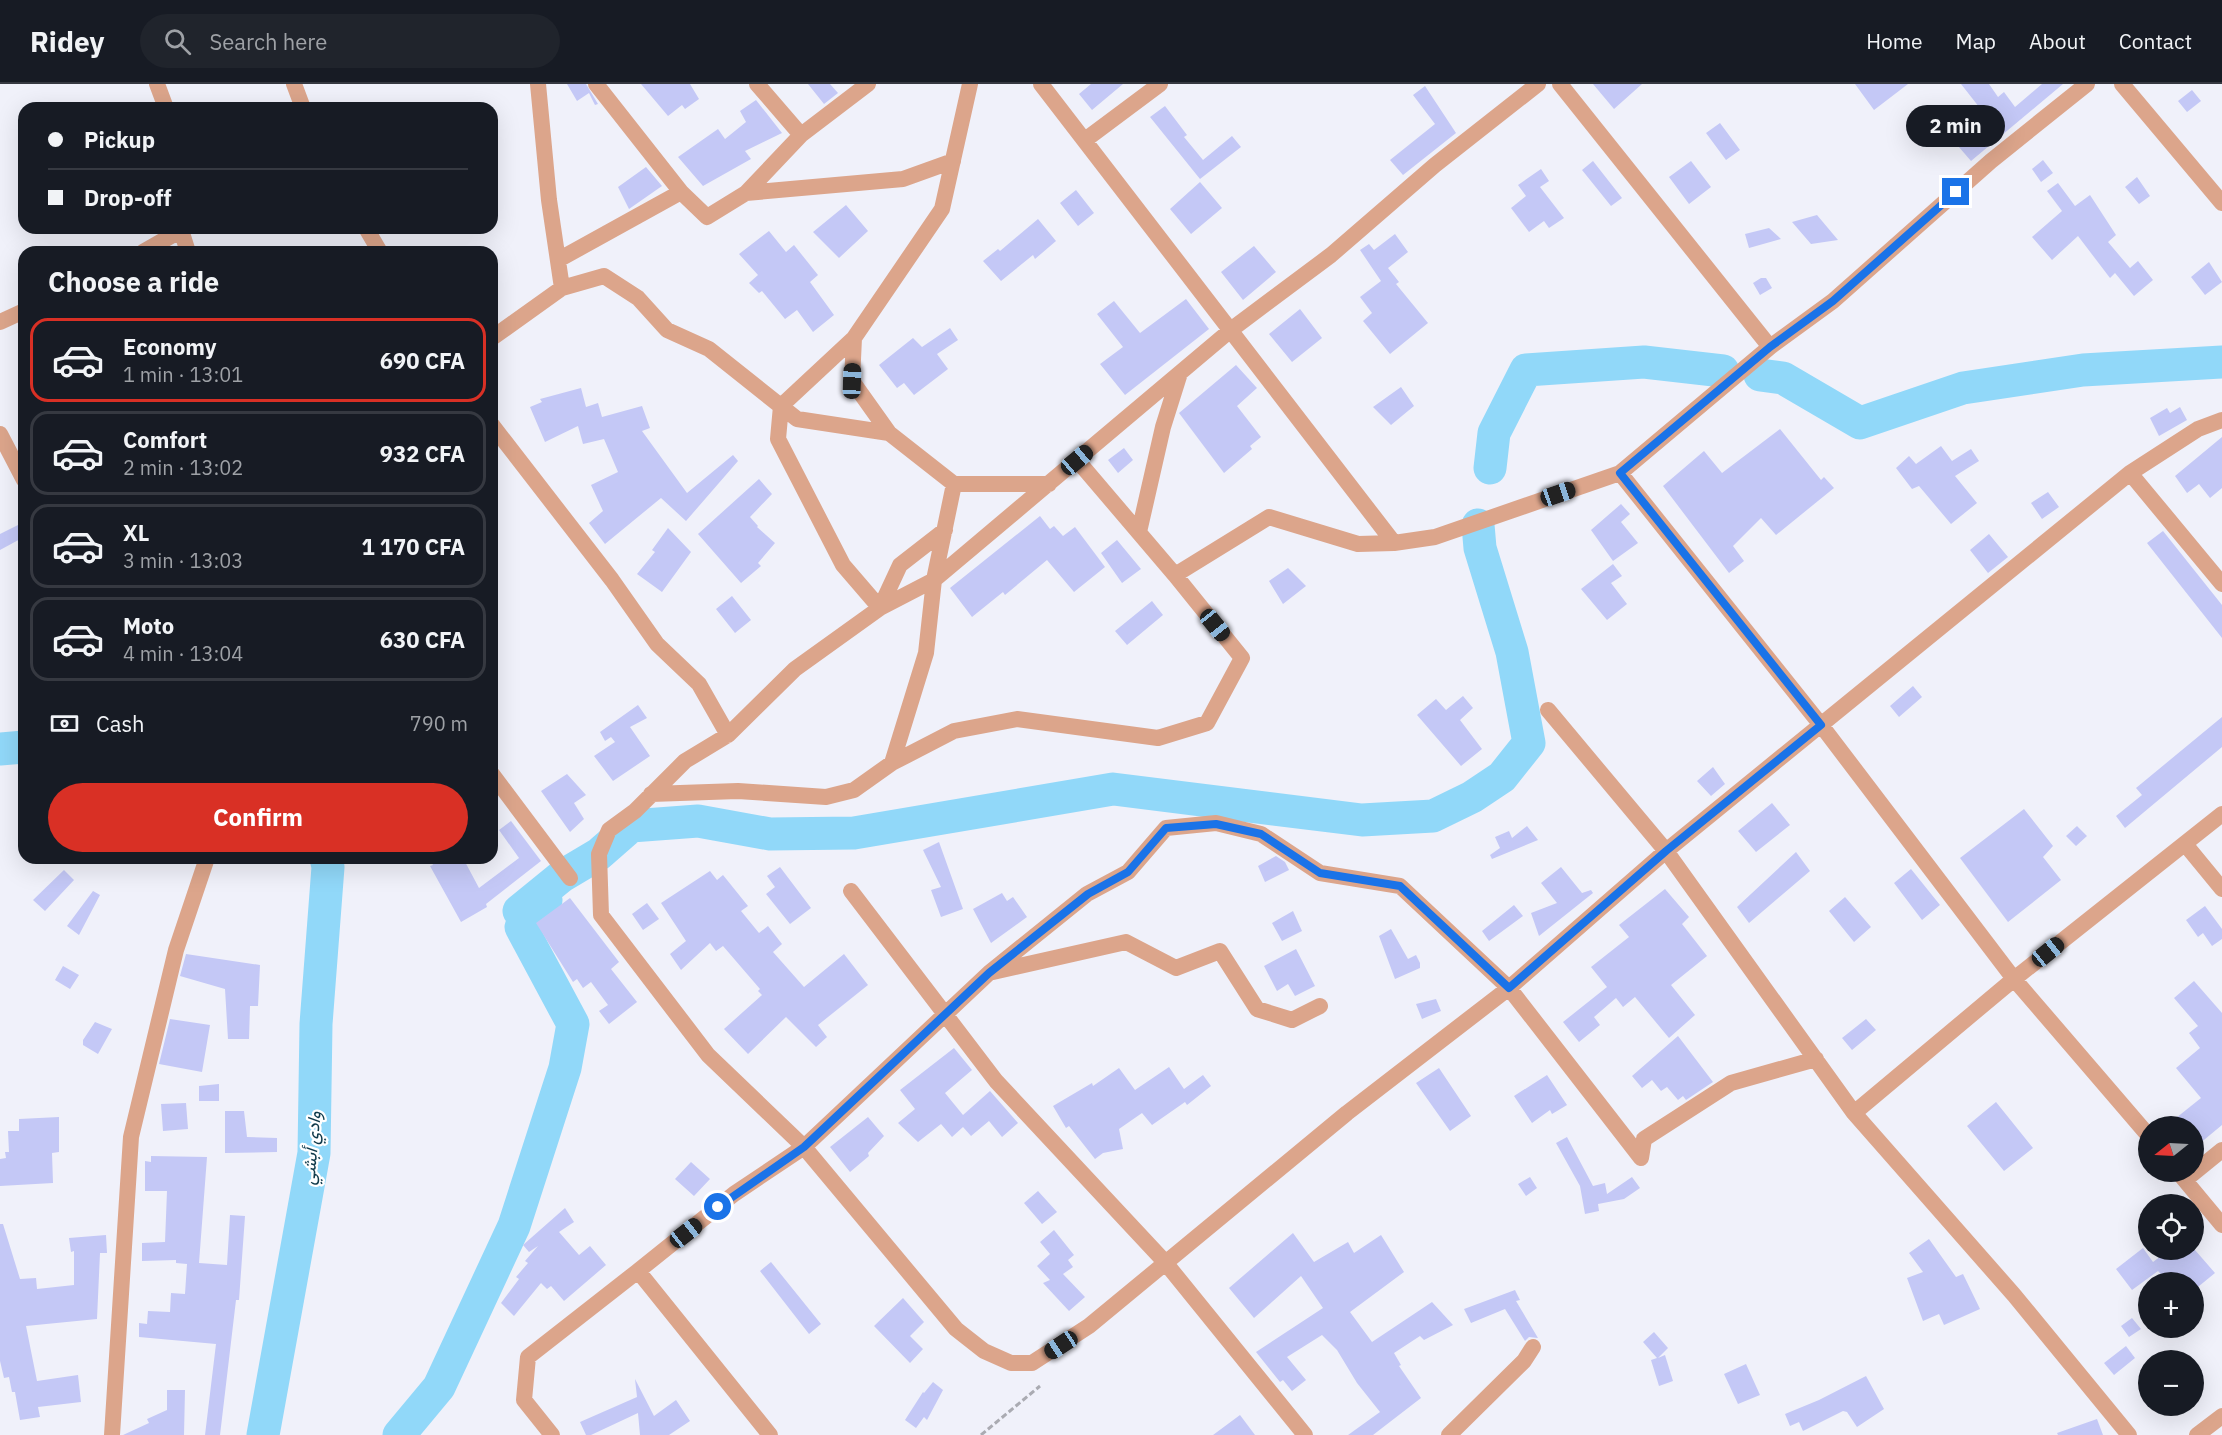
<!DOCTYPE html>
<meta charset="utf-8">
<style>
:root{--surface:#171b24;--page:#20242c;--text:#f1f3f6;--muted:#9ea1a6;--line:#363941;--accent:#d93025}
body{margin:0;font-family:"IBM Plex Sans",Vazirmatn,sans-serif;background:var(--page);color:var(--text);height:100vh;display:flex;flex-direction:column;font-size:22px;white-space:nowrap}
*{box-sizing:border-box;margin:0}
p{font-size:20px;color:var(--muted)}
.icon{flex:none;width:33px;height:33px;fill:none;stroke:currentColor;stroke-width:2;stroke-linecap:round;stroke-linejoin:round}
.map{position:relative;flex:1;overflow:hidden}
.details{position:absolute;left:18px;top:162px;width:480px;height:618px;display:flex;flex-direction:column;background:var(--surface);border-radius:18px;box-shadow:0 6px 24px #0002}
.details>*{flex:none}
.top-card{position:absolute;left:18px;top:18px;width:480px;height:132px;border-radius:18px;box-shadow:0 6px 24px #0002;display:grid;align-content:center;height:132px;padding:0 30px;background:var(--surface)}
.needle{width:39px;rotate:252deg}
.tools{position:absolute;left:2138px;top:1032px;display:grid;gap:12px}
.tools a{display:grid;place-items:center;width:66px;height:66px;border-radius:50%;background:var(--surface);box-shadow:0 6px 24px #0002;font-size:30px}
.end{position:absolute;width:27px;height:27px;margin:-14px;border:8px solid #1a73e8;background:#fff;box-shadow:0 0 0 3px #fff}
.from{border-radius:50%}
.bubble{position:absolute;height:42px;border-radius:21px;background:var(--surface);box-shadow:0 6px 24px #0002;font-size:20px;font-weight:700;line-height:42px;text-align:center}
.car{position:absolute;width:18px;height:36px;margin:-18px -9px;border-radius:8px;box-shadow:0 0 4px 2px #0007;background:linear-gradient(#222 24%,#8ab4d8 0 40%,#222 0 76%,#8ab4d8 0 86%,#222 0)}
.top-card b{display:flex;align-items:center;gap:21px;height:57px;font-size:22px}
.top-card b+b{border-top:2px solid var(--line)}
.top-card i{width:15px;height:15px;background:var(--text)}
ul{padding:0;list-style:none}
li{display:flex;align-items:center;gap:18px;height:84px;margin:0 12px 9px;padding:0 18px;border:3px solid var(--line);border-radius:18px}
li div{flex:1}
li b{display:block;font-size:22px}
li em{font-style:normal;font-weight:700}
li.selected{border-color:var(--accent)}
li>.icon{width:54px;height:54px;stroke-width:1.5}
h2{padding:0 30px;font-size:27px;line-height:72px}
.pay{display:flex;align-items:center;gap:15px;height:66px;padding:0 30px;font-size:22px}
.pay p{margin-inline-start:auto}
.button{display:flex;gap:12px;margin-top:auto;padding:12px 30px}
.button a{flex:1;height:69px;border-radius:36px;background:var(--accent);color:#fff;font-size:24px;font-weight:700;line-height:69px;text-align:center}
header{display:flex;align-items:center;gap:36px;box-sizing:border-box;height:84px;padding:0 30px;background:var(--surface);border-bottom:2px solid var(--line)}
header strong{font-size:28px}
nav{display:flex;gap:33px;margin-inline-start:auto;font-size:21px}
.search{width:420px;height:54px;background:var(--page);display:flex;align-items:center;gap:15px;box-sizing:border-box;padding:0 21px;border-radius:33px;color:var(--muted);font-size:22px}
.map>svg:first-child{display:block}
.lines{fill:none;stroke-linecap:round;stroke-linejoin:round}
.river{stroke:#91d8f9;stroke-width:33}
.building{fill:#c4c8f6}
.path{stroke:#aaabb2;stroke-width:3;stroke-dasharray:6 3;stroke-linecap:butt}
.minor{stroke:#dca58b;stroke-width:16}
.route{stroke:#1a73e8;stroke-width:8}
.labels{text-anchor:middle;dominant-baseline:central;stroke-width:4.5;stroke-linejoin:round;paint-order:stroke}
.water-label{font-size:18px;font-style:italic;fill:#0f3a4b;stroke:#fff}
</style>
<header>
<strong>Ridey</strong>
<div class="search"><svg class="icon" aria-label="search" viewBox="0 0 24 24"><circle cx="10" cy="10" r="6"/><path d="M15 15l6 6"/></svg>Search here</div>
<nav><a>Home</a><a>Map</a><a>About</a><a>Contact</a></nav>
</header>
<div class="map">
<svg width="2222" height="1351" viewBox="0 0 2222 1351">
<rect width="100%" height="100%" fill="#f0f1fa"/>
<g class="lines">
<path class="river" d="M1760,291L1783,294L1860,339L1963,304L2083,286L2222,278
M1490,384L1494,349L1526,286L1644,278L1723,287
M0,665L24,663
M519,827L562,792L599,770L631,742L698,737L770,750L854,749L1113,705L1362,736L1433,732L1472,713L1502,693L1529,659L1512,568L1480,464L1478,441
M263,1351L314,1069L316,940L328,783L326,774
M399,1351L439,1303L514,1142L565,984L573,940L521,843L546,816"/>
</g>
<path class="building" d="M567,0H586L598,20L595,21L589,9L577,17Z
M641,0H690L699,15L685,25L682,21L668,32Z
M808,0H830L838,9L824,20Z
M1091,0H1123L1092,26L1079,10Z
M1593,0H1642L1614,25Z
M1855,0H1908L1874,26Z
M1961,0H1989L1998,13L2004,8L2015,23L2042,0H2063L1971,77L1952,55L1983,28Z
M1425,2L1456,49L1403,91L1390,76L1435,40L1413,11Z
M2192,6L2201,17L2187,28L2178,17Z
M756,16L782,49L745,67L751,75L703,102L678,73L718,45L725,55L746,38L740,27Z
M1165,22L1187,51L1184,53L1203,76L1232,52L1241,63L1200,95L1150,33Z
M1720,39L1740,66L1726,76L1706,49Z
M2043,76L2053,89L2041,98L2032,85Z
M1593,77L1622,114L1611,122L1582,86Z
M1691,77L1711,103L1689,120L1669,93Z
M646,83L662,102L629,125L618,103Z
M1541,85L1549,97L1540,103L1564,134L1549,144L1544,137L1529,148L1511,124L1526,112L1518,101Z
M2137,93L2150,112L2139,120L2125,103Z
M1200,98L1222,124L1191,150L1170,125Z
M2058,99L2075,122L2090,111L2116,151L2108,158L2130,184L2138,177L2153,196L2134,212L2115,189L2110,194L2078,152L2052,176L2032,153L2062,127L2047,107Z
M1076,106L1094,129L1078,142L1060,119Z
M846,121L868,147L839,174L813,148Z
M1817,131L1838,156L1811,160L1792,138Z
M1038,135L1056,157L1035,175L1033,171L1001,197L983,177L998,165L1000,167Z
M1769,144L1781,155L1749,164L1745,150Z
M769,147L786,168L794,161L818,191L810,198L834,231L813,248L797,226L785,235L762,207L759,209L749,199L758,191L739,170Z
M1395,150L1408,168L1388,184L1399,198L1396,200L1428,239L1390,270L1363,237L1372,229L1360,213L1381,197L1360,166L1369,160L1374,166Z
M1254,162L1276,188L1243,216L1221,188Z
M2209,178L2222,198L2205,211L2191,193Z
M1761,194H1766L1772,204L1760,211L1753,199Z
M1186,215L1209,245L1125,311L1100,280L1123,263L1097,230L1114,217L1140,249Z
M1300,225L1322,254L1292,278L1269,250Z
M950,244L958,256L937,270L948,285L914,311L904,299L897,304L879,281L913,254L922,263Z
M1236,281L1257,304L1237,322L1261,353L1250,362L1252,365L1224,389L1179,329Z
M1401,303L1414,322L1391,341L1373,323Z
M581,304L586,323L598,319L602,333L642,322L650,344L642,347L687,409L733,371L738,377L686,437L661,414L605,460L589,439L603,427L591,401L618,388L604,355L583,360L578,342L545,358L530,323L542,318L540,315Z
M2180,323L2187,336L2159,352L2150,334L2167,324L2170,329Z
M1780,345L1821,396L1824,393L1834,404L1776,451L1761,434L1733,462L1744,477L1729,489L1663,402L1704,367L1722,389Z
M2222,353V404L2210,414L2199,400L2187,409L2175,392Z
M1941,362L1952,377L1971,365L1979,377L1955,392L1977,419L1951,440L1919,402L1912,405L1896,384L1909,372L1916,380Z
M1124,364L1133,376L1118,389L1108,376Z
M759,395L772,410L750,433L758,442L757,443L775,459L758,479L761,482L741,499L698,450Z
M2048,408L2059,423L2042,435L2031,419Z
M1621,420L1630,430L1621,438L1638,459L1613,477L1591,446Z
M1040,432L1050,445L1054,442L1063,452L1075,443L1105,483L1074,508L1047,476L1005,511L1003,508L972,533L950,504Z
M20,440L24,453L0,466V450Z
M668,444L691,468L662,508L637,490L655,468L652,466Z
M2163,447L2222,521V554L2147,459Z
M1989,450L2008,473L1988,489L1970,466Z
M1117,456L1141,485L1122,499L1101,469Z
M1613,480L1622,492L1611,499L1627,520L1607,536L1581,505Z
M1288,484L1306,502L1283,520L1269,497Z
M732,512L751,536L735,549L716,525Z
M1152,517L1163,531L1127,561L1115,547Z
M1913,602L1922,613L1899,633L1890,622Z
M1463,612L1473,624L1460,636L1482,665L1461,682L1417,631L1436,615L1446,626Z
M638,621L647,634L630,643L650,672L613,697L594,672L615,658L611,653L605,657L600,648Z
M2222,633V663L2125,744L2116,732L2142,711L2136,704Z
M1713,683L1725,700L1711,712L1697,697Z
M567,690L586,711L574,719L584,735L570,748L541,707Z
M1772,719L1790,741L1756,768L1738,747Z
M2024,725L2053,762L2043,773L2061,796L2008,838L1960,774Z
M511,737L541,777L486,820L487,823L461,838L430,782L433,781L429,774H463L479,804L519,774L499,746Z
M1527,742L1538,756L1492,775L1490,771L1500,764L1495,753L1509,747L1512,754Z
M2077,742L2087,752L2076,762L2066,752Z
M939,758L963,825L941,833L931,806L941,803L923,766Z
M1796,768L1810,787L1749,839L1737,823Z
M1276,772L1285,778L1289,786L1265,798L1258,782Z
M780,783L811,824L790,840L766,810L775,803L767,792Z
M1561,783L1582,809L1591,806L1593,809L1539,852L1531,829L1557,819L1541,799Z
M1911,785L1940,821L1922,836L1894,799Z
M64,786L74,796L45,827L33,816Z
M710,787L717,796L723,791L748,822L741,827L759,849L768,842L782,860L773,868L804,903L844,870L868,901L818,941L827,953L816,963L786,933L748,970L724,945L762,911L758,907L760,905L723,862L716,867L710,859L681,886L670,870L686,857L661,819Z
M1665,805L1689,833L1682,840L1707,872L1671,901L1695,931L1669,954L1635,913L1623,923L1616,914L1594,933L1600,941L1579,958L1563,938L1607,903L1591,883L1629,853L1619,841Z
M93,807L100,811L79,851L67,842Z
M1002,809L1007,817L1013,813L1027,833L991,859L973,825Z
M1845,813L1871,843L1854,858L1829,827Z
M570,814L619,878L611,885L637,918L609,940L599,927L608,921L591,898L583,904L577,895L573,898L536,839Z
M647,819L659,835L643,846L632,830Z
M1514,821L1523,832L1489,857L1482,847Z
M2205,822L2222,845V855L2212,862L2203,849L2198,853L2186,836Z
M1293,827L1302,847L1282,857L1272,839Z
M1391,845L1408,875L1416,871L1420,879V884L1395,895L1379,852Z
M1296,865L1315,902L1295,912L1288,900L1277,907L1264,882Z
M186,870L260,881L258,922H250L249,955H228L225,905L180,892Z
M63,882L79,891L70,905L55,896Z
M2194,897L2222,929V1041L2193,1065V1042H2166L2201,1014L2176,984L2200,964L2189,949L2198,942L2174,914Z
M1436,915L1441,927L1422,935L1416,920Z
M170,935L210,941L202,988L159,980Z
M1866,935L1876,946L1852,966L1842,954Z
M95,938L112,945L98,970L83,961V956Z
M1678,952L1713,998L1686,1016L1683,1012L1678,1016L1667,1003L1661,1007L1652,996L1642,1004L1632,992Z
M954,964L972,986L945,1009L963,1031L990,1007L1018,1039L1002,1053L989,1037L971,1052L963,1043L952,1053L941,1040L918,1058L898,1039L915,1025L900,1006Z
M1169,983L1184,1005L1203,991L1211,1002L1187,1021L1185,1018L1152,1041L1142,1029L1119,1045L1123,1065L1103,1069L1095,1075L1069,1042L1066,1044L1053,1022L1092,999L1093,1002L1119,984L1135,1006Z
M1439,984L1471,1032L1450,1047L1416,999Z
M1547,991L1567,1021L1552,1030L1550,1026L1532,1039L1514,1012Z
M219,1000V1017H199V1002Z
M1996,1018L2033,1064L2004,1087L1967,1042Z
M186,1019L188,1045L163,1047L161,1020Z
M225,1027H244L247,1053L277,1054V1068L225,1069Z
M59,1033V1068L52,1069L53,1099L0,1102V1075L6,1074L5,1068H9L8,1047H19V1035Z
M868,1033L884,1052L868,1069L869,1072L850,1088L830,1063Z
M1567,1053L1593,1102L1605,1099L1607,1110L1632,1093L1640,1104L1624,1115L1598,1120L1599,1127L1585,1130L1580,1102L1556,1059Z
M151,1072L207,1073L199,1179L227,1181L230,1131L245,1132L239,1216H236L220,1351H205L216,1260L139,1253V1239L147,1240L148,1227L170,1228L171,1209L185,1210L187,1180L176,1179V1176L142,1177V1159L165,1158L167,1107H145V1077L151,1078Z
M691,1078L710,1095L694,1112L675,1095Z
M1530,1093L1537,1104L1526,1112L1518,1100Z
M1038,1107L1057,1128L1042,1140L1024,1119Z
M565,1124L574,1138L559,1148L579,1171L590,1162L606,1181L564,1217L551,1202L547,1205L541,1199L514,1232L501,1219L519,1195L516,1193L528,1179L525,1177L538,1162L529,1168L523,1161Z
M0,1140H3L20,1195L36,1194L37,1205L74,1201V1167L71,1168L69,1154L106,1151L107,1169H100L97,1235L26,1242L37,1297L78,1291L81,1318L38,1323L40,1333L20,1336L15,1308H12L9,1293L4,1294L0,1277Z
M1054,1146L1074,1171L1068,1176L1073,1183L1063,1190L1085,1213L1069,1227L1043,1199L1050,1196L1037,1182L1050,1170L1040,1158Z
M1293,1149L1314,1178L1348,1158L1354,1169L1381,1151L1404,1188L1350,1228L1372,1258L1432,1218L1453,1241L1424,1256L1420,1252L1394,1269L1401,1281L1399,1282L1421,1314L1373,1351H1348L1380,1328L1357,1299L1337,1266L1322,1251L1287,1273L1306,1296L1292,1307L1283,1296L1280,1298L1256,1268L1323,1224L1301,1192L1254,1234L1229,1204Z
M1929,1155L1956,1193L1963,1190L1980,1225L1944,1241L1939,1230L1923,1237L1907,1194L1923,1188L1909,1169Z
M2143,1164L2153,1178L2169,1166H2195L2215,1189L2193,1207V1198H2168L2158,1187L2132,1206L2116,1185Z
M771,1178L821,1240L809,1250L760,1187Z
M1515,1206L1520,1216L1516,1217L1538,1254L1529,1253L1525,1257L1505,1225L1471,1239L1464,1225Z
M903,1214L924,1238L910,1252L923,1265L910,1279L874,1242Z
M2132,1234L2141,1245L2129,1253L2121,1242Z
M1654,1248L1668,1264L1658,1274L1665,1271L1673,1297L1659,1302L1651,1276L1657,1274L1643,1258Z
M2126,1262L2135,1274L2114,1291L2104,1279Z
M1746,1280L1760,1311L1738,1320L1724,1290Z
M1866,1292L1884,1325L1857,1343L1847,1328L1843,1327L1803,1347L1799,1338L1790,1342L1785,1330L1819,1316Z
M635,1295L654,1332L676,1316L690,1337L669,1351H640L638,1329L591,1351H586L580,1338L637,1313Z
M933,1298L943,1306L927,1336L924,1333L916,1344L905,1336L923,1308L924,1309Z
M167,1306H185L184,1351H123L149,1339L147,1335L167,1326Z
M1240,1331L1255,1351H1213Z
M2097,1335L2103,1351H2058L2057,1349Z"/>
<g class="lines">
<path class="path" d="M981,1351L1040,1302"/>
<path class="minor" d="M157,0L166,24
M294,0L303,24
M538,0L549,116L562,204
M596,0L681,108L707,133L746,109L801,51L868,0
M757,0L801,51
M1041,0L1394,459
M1560,0L1770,263L1833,217L1991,77L2087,0
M2122,0L2222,119
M1085,56L1160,0
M746,109L903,95L953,77
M366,144L380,168
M181,146L188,168
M143,168L185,144
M558,176L681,108
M0,238L24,227
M492,254L562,204L604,192L638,214L667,246L709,265L797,335L889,349L954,400H1049
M854,254L852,297L889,349
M492,341L612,496L657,560L699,600L728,651L685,677L635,727L609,746L599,770L601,831L708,971L804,1063L956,1245L984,1267L1011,1279H1032L1089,1242L1347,1029L1509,904L1666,767L2130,389L2198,345L2222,336
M0,350L24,396
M1077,376L1175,491L1269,433L1358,460L1394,459L1435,453L1620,389L1821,641L2014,895L2148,1051
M1620,389L1770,263
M2130,389L2222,500
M945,446L900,481L880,524L843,481L778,355L781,322L854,254L942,125L970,0
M1139,448L1163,343L1180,289
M1548,626L1666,767L1854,1029
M728,651L795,585L880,524L934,496L954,400
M892,679L954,647L1017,635L1158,654L1207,639L1242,574L1175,491
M492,690L570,794
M651,710L738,707L826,713L854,706L892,679L926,569L934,496L1232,245L1331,171L1435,81L1538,0
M2185,760L2222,805
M851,807L996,997L1164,1177L1305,1351
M993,888L1126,858L1176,884L1220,867L1257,925L1292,936L1320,922
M1641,1074L1644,1055L1731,999L1816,975
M2178,1088L2222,1141
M2185,1096L2222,1066
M112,1351L131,1053L176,866L207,774
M552,1351L524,1316L528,1273L638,1187
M770,1351L638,1187L734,1110L804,1063L989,889L1087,810L1128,788L1166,744L1216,739L1261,750L1320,789L1400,802L1509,904L1641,1074
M1449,1351L1524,1277L1533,1263
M2129,1351L2014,1211L1854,1029L2014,895L2222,730
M2197,1351L2222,1332"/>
</g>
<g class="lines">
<path class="route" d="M718,1123L804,1063L989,889L1088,810L1128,788L1166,744L1216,740L1261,750L1320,789L1400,802L1509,904L1666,767L1821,641L1620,389L1770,263L1833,217L1956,108"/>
</g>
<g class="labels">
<g class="water-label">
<text transform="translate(311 1064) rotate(-85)">وادي أبشي</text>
</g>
</g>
</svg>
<div class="tools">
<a><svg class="needle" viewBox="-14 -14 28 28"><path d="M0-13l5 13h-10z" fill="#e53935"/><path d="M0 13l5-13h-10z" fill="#9ea1a6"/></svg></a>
<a><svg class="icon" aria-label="locate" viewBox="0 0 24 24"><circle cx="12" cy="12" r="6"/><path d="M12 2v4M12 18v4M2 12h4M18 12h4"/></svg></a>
<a>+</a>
<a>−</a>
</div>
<i class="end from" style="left:718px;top:1123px"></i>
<i class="end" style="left:1956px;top:108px"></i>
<div class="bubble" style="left:1906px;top:21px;width:99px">2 min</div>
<i class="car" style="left:852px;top:297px;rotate:2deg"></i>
<i class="car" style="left:1077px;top:376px;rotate:50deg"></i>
<i class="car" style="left:1558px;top:410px;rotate:71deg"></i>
<i class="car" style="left:1215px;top:541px;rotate:141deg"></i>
<i class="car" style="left:2048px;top:868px;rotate:51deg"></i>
<i class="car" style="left:686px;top:1149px;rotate:52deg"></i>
<i class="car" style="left:1061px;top:1261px;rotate:237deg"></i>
<div class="top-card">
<b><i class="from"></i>Pickup</b>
<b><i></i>Drop-off</b>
</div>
<section class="details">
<h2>Choose a ride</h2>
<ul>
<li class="selected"><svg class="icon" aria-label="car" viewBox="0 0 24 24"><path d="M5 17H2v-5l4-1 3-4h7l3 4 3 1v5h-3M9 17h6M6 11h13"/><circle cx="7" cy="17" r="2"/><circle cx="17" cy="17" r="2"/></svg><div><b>Economy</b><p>1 min · 13:01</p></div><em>690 CFA</em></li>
<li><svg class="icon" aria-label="car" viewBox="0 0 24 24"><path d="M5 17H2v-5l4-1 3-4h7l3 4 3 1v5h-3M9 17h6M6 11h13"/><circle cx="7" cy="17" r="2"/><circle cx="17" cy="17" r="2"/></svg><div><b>Comfort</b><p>2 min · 13:02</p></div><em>932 CFA</em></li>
<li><svg class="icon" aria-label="car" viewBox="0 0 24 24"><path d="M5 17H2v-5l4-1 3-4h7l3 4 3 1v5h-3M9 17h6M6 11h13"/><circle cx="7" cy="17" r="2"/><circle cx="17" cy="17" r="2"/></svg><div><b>XL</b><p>3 min · 13:03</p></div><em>1 170 CFA</em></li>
<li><svg class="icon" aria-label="car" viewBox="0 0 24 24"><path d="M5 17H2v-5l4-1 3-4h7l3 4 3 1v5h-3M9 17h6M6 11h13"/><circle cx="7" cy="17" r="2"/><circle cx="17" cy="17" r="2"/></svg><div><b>Moto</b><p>4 min · 13:04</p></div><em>630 CFA</em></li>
</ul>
<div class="pay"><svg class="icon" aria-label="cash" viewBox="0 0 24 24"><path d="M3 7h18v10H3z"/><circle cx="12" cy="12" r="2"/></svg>Cash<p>790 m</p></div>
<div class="button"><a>Confirm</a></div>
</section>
</div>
